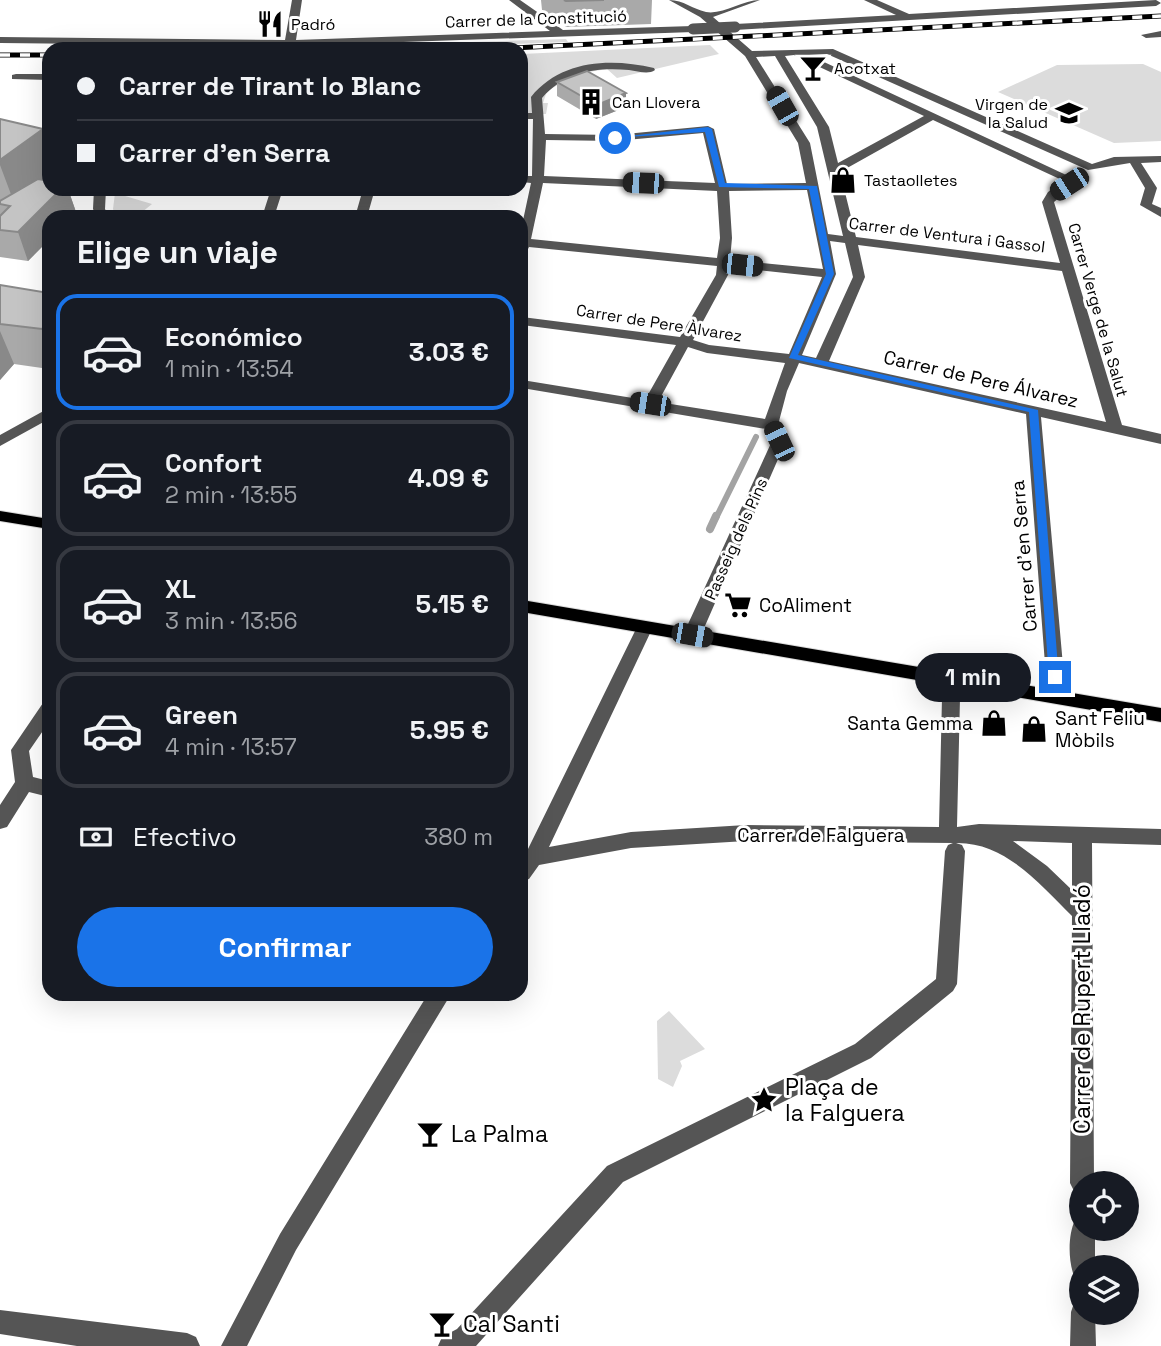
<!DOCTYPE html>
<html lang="es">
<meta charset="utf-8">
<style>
:root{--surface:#171b24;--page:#242831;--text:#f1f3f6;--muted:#9ea1a6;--line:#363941;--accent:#1a73e8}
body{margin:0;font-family:"Space Grotesk",sans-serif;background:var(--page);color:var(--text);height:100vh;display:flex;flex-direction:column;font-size:26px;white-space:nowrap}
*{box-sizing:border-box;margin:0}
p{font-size:23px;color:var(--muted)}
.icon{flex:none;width:38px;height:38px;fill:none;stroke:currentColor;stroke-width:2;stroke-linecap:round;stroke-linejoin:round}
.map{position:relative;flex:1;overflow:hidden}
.details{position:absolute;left:42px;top:210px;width:486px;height:791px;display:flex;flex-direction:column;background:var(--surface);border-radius:21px;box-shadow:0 7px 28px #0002}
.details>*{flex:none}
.top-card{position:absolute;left:42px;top:42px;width:486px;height:154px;border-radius:21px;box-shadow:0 7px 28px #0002;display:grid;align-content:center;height:154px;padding:0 35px;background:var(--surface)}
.buttons{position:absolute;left:1069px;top:1171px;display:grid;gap:14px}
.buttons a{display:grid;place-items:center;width:70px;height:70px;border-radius:50%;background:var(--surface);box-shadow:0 7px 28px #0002;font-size:35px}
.end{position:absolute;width:32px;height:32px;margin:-16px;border:9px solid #1a73e8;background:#fff;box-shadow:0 0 0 4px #fff}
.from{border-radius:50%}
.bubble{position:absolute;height:49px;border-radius:24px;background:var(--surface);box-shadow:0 7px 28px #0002;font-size:23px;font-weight:700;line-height:49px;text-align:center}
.car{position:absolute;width:21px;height:42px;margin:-21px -10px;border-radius:9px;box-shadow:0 0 5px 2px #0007;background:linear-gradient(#222 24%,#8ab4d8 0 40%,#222 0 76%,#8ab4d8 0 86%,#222 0)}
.top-card b{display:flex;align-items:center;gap:24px;height:66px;font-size:26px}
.top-card b+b{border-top:2px solid var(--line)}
.top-card i{width:18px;height:18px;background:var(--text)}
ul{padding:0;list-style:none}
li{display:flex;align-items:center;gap:21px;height:116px;margin:0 14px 10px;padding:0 21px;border:4px solid var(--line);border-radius:21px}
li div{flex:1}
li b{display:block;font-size:26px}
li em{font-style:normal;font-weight:700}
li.on{border-color:var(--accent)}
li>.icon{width:63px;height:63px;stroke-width:1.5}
h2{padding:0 35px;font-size:32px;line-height:84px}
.pay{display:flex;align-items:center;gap:18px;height:77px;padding:0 35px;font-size:26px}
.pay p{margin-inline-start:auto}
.primary-button{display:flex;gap:14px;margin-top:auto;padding:14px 35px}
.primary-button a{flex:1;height:80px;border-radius:42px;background:var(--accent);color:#fff;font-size:28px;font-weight:700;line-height:80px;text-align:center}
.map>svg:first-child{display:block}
.green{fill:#dcdcdc}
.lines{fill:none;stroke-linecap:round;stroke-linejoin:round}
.stream-far1{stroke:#a3a3a3;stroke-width:6}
.stream{stroke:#a3a3a3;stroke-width:8}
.major-casing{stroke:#dbdbdb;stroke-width:2}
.minor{fill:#555;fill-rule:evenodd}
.major{fill:#000;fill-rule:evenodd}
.rail-casing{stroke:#000;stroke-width:5}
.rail{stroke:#fff;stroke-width:3.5;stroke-dasharray:10;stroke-linecap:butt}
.minor-bridge{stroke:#555;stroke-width:11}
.wall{fill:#a9a9a9}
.shaded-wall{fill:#898989}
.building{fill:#c4c4c4;stroke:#898989;stroke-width:2}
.route{fill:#1a73e8}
.labels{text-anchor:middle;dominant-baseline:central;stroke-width:6;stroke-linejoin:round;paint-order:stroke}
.far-street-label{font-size:16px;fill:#000;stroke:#fff}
.far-poi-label{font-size:16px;fill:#000;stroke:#fff;text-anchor:start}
.street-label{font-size:19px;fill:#000;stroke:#fff}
.poi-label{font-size:19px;fill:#000;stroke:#fff;text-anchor:start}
.near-street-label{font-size:23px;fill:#000;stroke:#fff}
.near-poi-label{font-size:23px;fill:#000;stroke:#fff;text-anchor:start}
</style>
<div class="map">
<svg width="1161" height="1346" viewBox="0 0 1161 1346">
<rect width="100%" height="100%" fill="#fff"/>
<path class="green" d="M566,39L568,42L383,49H245Z
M710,45L719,54L617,78L607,69L577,74L547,91L543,103H548L546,114H522V54Z
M1143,64L1161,72V141L1114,143L998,92L1057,65Z
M115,193L152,204L136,217H116L113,209Z
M669,1011L705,1049L680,1061L682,1066L673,1087L658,1079L657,1021Z"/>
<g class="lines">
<path class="stream-far1" d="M716,518L756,437"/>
<path class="stream" d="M710,529L716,516"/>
<defs>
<path id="major" d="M0,511L49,519V529L0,521Z
M522,600L1161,708V722L522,612Z"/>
</defs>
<use href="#major" class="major-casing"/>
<path class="minor" d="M292,0H302L296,40L550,31L509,0H520L563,30L693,26L698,29L693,32L290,46L0,43V37L285,40Z
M669,0C684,0 692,9 706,12C723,15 742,0 760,0L713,17L752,51L833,49L1092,164L1114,157L1161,156V162L1141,163L1157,188L1152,204L1161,208V217L1140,205L1145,188L1130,163L1088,170L827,54L809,55L1079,181L1054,202L1122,425L1161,434V444L1041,417L1064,677L1058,702H1046L1043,697L1046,677L1026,414L799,363L787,391L778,425L786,441L701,635L692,641L683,635L772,441L766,429L522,388V380L645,400L676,345L522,325V317L680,337L716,275L717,266L529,247L526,253L522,254V225L531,183L522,182V176H532L533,119H522V113H532L531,97C561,60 610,58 654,68L655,70C648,75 638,71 629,70C595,67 565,72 542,98L545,134L615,135L708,126L714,129L727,184L806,183L798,143L745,56L700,17ZM794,55L924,116L838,163L829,127L785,56ZM775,56L817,127L843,236L828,234L810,143L756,57ZM933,120L1064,181L1048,192L1042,202L1060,263L856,237L840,172ZM703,133L715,183L544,176L546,140L615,141ZM543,183L717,191L720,238L717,258L531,239ZM807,190L823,269L730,260L732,238L729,191ZM830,241L845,243L853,277L816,358L802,355L836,274ZM858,245L1062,271L1106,422L829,361L865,277ZM729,267L822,277L789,354L709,345L693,340L728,275ZM688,347L707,353L785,363L765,419L658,402Z
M864,0H877L909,14L1156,0L1161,3L1156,6L735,30L730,27L735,24L896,15Z
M1161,31V37L1146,38L1141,35Z
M16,74H49V80L12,79V75Z
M94,189H106L105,209L109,217H97L93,209Z
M271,189H283L274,217H262Z
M363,189H375L367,217H355Z
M49,408V419L0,446V435Z
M645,621L653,627L549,847L631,832L746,825L939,827L942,698L945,693H957L960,698L957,827L979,824L1161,829V845L1092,843L1094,1183H1082V1194L1074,1191L1070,1183L1072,916C1040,884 1005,842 956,843L962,845L965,851L957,984L953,991L871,1058L623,1182L476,1346H438L442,1337L457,1329L607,1166L855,1044L936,979L945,851L948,845L953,843L746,841L631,848L539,865L529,879L522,881V852L527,851L637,627ZM1013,841L1072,843V890L1047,866Z
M49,701V722L29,751L33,777L49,781V797L29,792L7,827L0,829V805L15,782L11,750L43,703Z
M428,994H451L296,1250L247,1346H221L280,1234Z
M1082,1217V1228H1095V1267H1082V1279L1074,1276C1068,1260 1068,1235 1075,1220Z
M1082,1300V1312H1095L1096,1346H1070L1071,1312L1074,1303Z
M0,1310L187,1333L196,1337L200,1346H77L0,1334Z"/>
<use href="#major" class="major"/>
<defs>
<path id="rail" d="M493,49L1161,16
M0,55H49"/>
</defs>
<use href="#rail" class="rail-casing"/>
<use href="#rail" class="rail"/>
<path class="minor-bridge" d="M693,29L735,27"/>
</g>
<path class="wall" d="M541,0H652L651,24L566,27L542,10Z
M557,82L626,93V107L596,119L557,96Z
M0,119L43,129L49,148V189H68L76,212L28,261L0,257Z
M0,285L49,293V369L14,364L0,380Z"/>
<path class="shaded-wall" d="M626,93V107L596,119L597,105Z
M43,129L49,148V189L18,213L0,165V160Z
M61,189H68L76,212L71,217H49V240L28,261L18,232Z
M49,321V348L42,329Z
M0,331L14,364L0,380Z"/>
<path class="building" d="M564,0H604L566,1Z
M587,71L626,93L597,105L557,82Z
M0,119L43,129L0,160Z
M38,179L49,181V189H61L18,232L0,230V216L10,206L0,204V201Z
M0,285L49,293V321L42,329L0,324Z"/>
<path class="route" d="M708,127L712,129L725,183L817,186L834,274L798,355L1038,410L1059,680L1049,677L1029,412L789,358L826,274L809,189L719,187L705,132L611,138Z"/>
<defs>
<symbol id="restaurant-bare" viewBox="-9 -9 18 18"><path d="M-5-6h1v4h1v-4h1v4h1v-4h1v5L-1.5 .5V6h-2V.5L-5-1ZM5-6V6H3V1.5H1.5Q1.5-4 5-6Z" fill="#000" stroke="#fff" stroke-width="2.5" paint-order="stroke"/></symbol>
<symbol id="bar-bare" viewBox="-9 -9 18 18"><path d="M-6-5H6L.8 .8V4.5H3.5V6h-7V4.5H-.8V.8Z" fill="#000" stroke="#fff" stroke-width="2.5" paint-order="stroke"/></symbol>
<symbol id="building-bare" viewBox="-9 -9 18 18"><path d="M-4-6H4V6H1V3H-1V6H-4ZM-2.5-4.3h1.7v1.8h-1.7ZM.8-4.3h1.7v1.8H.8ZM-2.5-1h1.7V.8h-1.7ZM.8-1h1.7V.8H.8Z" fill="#000" stroke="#fff" stroke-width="2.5" paint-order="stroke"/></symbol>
<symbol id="school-bare" viewBox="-9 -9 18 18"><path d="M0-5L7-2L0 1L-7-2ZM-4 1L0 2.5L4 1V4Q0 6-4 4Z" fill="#000" stroke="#fff" stroke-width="2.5" paint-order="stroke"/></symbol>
<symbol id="shop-bare" viewBox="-9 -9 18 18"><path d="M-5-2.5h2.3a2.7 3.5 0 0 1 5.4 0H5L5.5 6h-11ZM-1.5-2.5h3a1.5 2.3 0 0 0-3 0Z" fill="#000" stroke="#fff" stroke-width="2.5" paint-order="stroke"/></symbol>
<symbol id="supermarket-bare" viewBox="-9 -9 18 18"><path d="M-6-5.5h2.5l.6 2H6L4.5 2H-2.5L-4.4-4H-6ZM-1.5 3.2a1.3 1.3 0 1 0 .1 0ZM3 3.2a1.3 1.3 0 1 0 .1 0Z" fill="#000" stroke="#fff" stroke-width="2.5" paint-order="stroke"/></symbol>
<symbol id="sight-bare" viewBox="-9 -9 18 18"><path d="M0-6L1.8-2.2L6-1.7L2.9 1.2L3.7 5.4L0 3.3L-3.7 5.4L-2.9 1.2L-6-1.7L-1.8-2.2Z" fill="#000" stroke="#fff" stroke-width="2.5" paint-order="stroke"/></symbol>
</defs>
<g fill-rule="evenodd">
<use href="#restaurant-bare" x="251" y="5" width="38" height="38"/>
<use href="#bar-bare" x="794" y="49" width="38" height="38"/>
<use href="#building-bare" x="572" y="83" width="38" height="38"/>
<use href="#school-bare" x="1050" y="94" width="38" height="38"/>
<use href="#shop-bare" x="824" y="161" width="38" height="38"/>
<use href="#supermarket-bare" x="719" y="586" width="38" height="38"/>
<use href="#shop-bare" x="975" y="704" width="38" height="38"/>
<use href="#shop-bare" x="1015" y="710" width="38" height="38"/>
<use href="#sight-bare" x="745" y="1081" width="38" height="38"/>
<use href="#bar-bare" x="411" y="1115" width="38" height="38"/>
<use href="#bar-bare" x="423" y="1305" width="38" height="38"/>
</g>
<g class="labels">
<g class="far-street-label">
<text transform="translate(536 19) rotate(-2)">Carrer de la Constitució</text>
<text transform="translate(947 235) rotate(7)">Carrer de Ventura i Gassol</text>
<text transform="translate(1098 310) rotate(74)">Carrer Verge de la Salut</text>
<text transform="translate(659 323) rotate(9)">Carrer de Pere Àlvarez</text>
<text transform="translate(736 539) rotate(-66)">Passeig dels Pins</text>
</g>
<g class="far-poi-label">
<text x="291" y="24">Padró</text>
<text x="834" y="68">Acotxat</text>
<text x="612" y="102">Can Llovera</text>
<text x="1048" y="104" text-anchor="end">Virgen de<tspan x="1048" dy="18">la Salud</tspan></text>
<text x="864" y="180">Tastaolletes</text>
</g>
<g class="street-label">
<text transform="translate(981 379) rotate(13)">Carrer de Pere Álvarez</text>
<text transform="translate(1024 556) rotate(-95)">Carrer d'en Serra</text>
<text x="821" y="835">Carrer de Falguera</text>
</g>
<g class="poi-label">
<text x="759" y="605">CoAliment</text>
<text x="1055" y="718">Sant Feliu<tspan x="1055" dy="22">Mòbils</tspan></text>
<text x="973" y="723" text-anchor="end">Santa Gemma</text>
</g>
<g class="near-street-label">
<text transform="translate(1082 1009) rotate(-90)">Carrer de Rupert Lladó</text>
</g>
<g class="near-poi-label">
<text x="785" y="1087">Plaça de<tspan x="785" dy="26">la Falguera</tspan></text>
<text x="451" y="1134">La Palma</text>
<text x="463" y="1324">Cal Santi</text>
</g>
</g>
</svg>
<div class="buttons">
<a><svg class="icon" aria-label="locate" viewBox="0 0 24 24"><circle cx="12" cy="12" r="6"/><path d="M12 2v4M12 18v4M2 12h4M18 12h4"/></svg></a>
<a><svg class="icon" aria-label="layers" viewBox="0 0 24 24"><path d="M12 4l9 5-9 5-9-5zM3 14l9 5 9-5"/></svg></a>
</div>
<i class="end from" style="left:615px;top:138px"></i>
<i class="end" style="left:1055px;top:677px"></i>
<div class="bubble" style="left:915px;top:653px;width:116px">1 min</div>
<i class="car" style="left:782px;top:106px;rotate:330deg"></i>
<i class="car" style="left:643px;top:183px;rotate:272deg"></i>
<i class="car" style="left:1069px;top:184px;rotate:237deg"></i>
<i class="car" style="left:742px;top:265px;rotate:96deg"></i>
<i class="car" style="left:650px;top:404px;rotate:279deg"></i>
<i class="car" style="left:779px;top:441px;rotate:335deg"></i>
<i class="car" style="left:692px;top:635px;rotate:100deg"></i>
<div class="top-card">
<b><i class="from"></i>Carrer de Tirant lo Blanc</b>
<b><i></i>Carrer d'en Serra</b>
</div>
<section class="details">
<h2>Elige un viaje</h2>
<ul>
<li class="on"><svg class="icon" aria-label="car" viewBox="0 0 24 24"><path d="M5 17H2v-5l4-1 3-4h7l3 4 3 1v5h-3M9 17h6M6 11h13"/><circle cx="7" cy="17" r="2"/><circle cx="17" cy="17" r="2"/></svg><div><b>Económico</b><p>1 min · 13:54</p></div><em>3.03 €</em></li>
<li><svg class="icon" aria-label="car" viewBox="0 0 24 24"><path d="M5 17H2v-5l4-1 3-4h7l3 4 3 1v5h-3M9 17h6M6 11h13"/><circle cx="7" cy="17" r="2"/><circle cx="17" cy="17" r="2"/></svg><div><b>Confort</b><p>2 min · 13:55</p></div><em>4.09 €</em></li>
<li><svg class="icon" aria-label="car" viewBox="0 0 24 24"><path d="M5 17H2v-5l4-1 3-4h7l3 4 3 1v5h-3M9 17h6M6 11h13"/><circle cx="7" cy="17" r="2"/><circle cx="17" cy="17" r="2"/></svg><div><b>XL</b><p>3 min · 13:56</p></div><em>5.15 €</em></li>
<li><svg class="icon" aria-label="car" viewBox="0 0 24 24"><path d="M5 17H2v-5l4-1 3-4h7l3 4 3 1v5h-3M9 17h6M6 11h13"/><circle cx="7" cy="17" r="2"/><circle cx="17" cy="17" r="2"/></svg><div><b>Green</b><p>4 min · 13:57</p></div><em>5.95 €</em></li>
</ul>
<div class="pay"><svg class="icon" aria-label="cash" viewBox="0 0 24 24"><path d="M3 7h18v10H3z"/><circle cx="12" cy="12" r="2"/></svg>Efectivo<p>380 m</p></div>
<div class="primary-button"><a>Confirmar</a></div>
</section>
</div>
